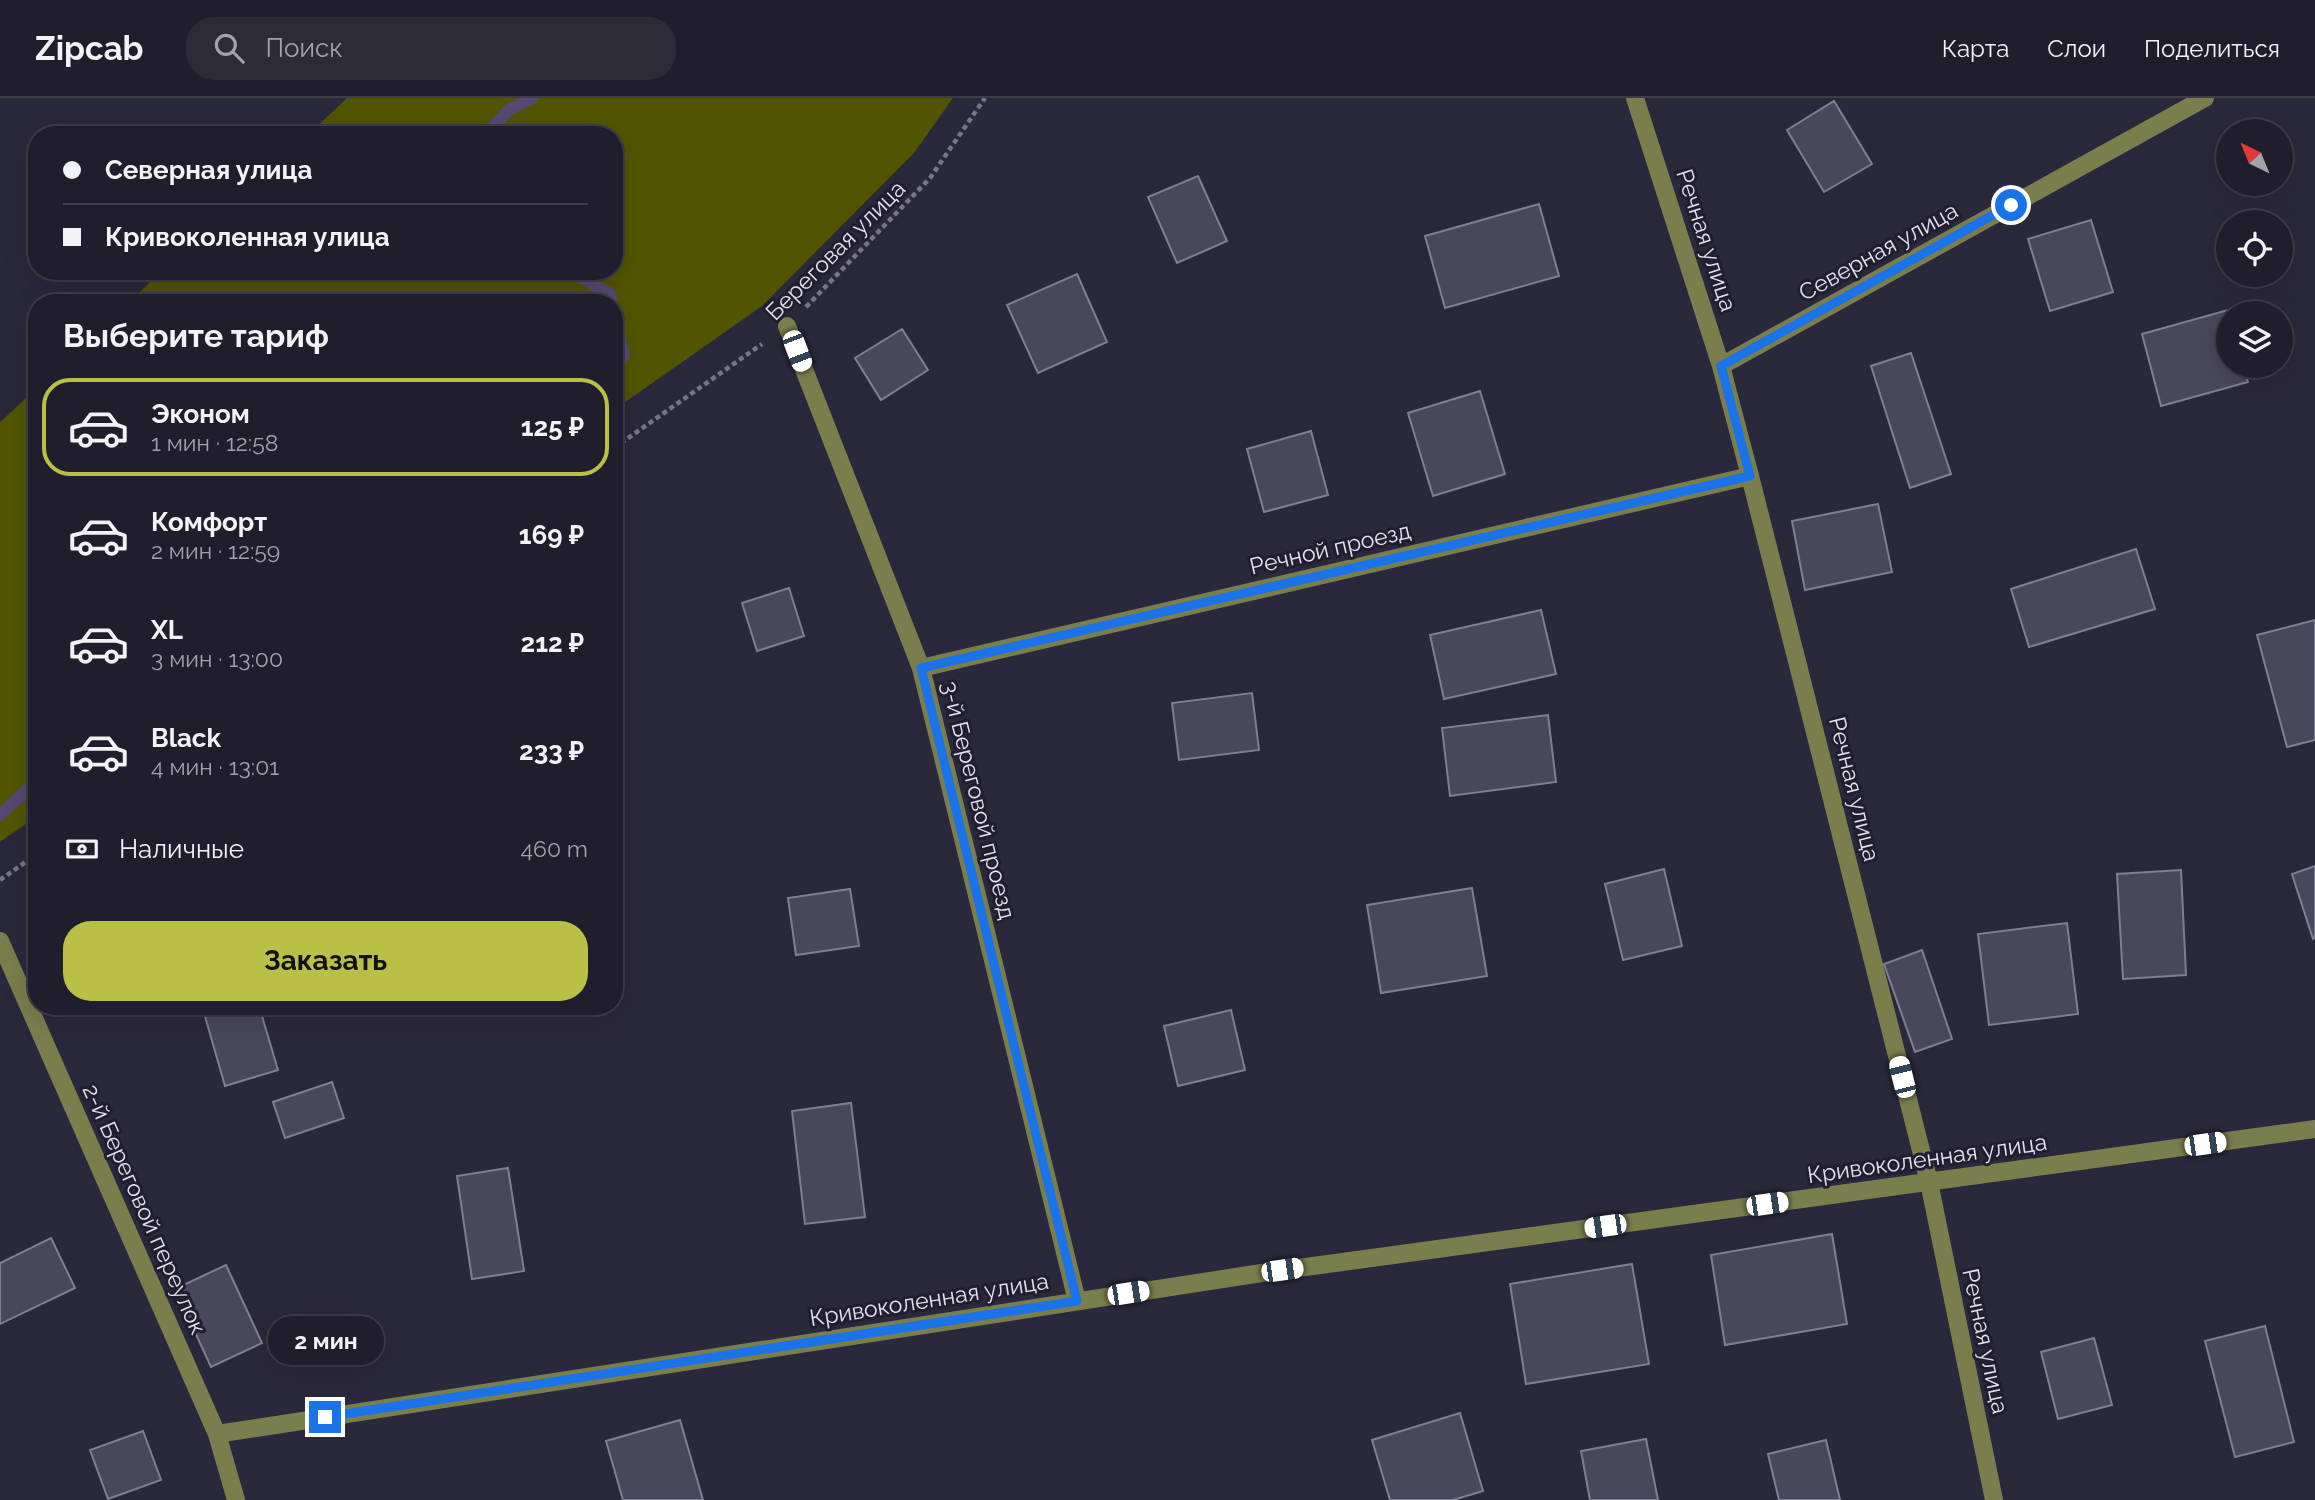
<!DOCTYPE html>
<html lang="ru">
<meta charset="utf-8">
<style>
:root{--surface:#201e2c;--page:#2d2b38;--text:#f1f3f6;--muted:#a2a2a9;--line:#3d3c48;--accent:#bac046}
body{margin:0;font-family:Raleway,sans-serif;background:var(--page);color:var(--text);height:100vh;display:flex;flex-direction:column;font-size:26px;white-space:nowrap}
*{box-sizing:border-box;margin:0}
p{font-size:23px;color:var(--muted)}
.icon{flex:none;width:38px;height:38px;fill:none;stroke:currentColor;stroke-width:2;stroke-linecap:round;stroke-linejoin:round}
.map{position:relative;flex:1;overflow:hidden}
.sheet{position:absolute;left:28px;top:196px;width:595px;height:721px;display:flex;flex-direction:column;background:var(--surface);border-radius:28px;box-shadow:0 7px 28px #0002,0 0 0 2px var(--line)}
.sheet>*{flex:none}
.top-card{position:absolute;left:28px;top:28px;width:595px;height:154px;border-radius:28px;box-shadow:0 7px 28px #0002,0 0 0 2px var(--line);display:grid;align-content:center;height:154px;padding:0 35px;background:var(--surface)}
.needle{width:46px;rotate:317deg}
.controls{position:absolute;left:2216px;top:21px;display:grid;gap:14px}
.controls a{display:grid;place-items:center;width:77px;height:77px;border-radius:50%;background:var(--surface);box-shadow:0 7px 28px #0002,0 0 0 2px var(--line);font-size:35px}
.end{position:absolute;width:32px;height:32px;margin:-16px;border:9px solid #1a73e8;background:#fff;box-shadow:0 0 0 4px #fff}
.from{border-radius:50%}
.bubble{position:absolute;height:49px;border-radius:24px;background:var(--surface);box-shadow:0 7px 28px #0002,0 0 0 2px var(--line);font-size:23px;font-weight:700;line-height:49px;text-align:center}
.car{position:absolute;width:21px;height:42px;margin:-21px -10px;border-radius:9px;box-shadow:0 0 5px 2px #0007;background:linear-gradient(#fff 24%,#345 0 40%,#fff 0 76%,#345 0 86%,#fff 0)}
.top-card b{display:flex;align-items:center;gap:24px;height:66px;font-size:26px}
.top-card b+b{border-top:2px solid var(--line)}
.top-card i{width:18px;height:18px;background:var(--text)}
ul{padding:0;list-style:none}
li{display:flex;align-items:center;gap:21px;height:98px;margin:0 14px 10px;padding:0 21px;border:4px solid transparent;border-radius:28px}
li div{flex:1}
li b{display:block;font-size:26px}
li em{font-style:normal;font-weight:700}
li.selected{border-color:var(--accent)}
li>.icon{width:63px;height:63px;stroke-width:1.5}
h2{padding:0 35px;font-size:32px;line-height:84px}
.pay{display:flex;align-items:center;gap:18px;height:77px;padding:0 35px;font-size:26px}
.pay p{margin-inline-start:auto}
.button{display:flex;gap:14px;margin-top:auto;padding:14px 35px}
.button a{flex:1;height:80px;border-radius:28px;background:var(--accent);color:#111;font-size:28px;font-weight:700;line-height:80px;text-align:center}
header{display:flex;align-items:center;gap:42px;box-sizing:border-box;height:98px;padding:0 35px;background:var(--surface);border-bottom:2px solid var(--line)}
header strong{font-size:33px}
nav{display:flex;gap:38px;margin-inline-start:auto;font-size:24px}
.search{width:490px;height:63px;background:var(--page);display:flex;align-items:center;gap:18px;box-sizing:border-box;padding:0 24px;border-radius:28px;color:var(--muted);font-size:26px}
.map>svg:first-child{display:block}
.green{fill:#515400}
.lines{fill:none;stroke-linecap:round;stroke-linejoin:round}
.stream{stroke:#554974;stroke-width:12}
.building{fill:#49475c;stroke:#7f7e94;stroke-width:2}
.path{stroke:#777686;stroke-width:4.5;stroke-dasharray:5 3.5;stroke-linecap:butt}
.minor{stroke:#7a7e4c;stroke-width:18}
.route{stroke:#1a73e8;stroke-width:9}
.labels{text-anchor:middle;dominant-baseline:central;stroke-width:6;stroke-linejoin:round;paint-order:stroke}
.street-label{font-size:23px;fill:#e2e2ee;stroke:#201e30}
</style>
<header>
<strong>Zipcab</strong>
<div class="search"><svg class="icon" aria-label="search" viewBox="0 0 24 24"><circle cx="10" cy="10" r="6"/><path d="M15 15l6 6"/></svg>Поиск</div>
<nav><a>Карта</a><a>Слои</a><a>Поделиться</a></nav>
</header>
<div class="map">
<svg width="2315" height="1402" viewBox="0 0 2315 1402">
<rect width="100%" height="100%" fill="#2a283b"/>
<path class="green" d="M347,0H953L914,55L762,208L614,312V205H128L162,173H614V37H308Z
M37,290V718L0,744V324Z"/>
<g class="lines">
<path class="stream" d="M485,37L509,12L532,0
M570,173L610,196L612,205
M614,215L624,257L614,269
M0,717L37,683"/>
</g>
<path class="building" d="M1834,3L1872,66L1824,94L1787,32Z
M1198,78L1227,143L1177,165L1148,99Z
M1539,106L1559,178L1445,210L1425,138Z
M2091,122L2113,194L2050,213L2028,141Z
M1077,176L1107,244L1038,275L1007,207Z
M2228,212V268H2243L2248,284L2161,308L2142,236Z
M902,231L928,272L881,302L855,260Z
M1911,255L1951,376L1910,390L1871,268Z
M1480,293L1505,376L1433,398L1408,315Z
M1311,333L1328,397L1264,414L1247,351Z
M1878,406L1892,474L1805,492L1792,423Z
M2136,451L2155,511L2029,549L2011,491Z
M789,490L804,538L757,553L742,505Z
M1541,512L1556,576L1444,601L1430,537Z
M2315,522V642L2287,649L2257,537Z
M1252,595L1259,652L1179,662L1172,605Z
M1548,617L1556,684L1450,698L1442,630Z
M2315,768V840L2313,841L2292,776Z
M1664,771L1682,848L1623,862L1605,786Z
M2181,772L2186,877L2123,881L2117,776Z
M1472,790L1487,878L1381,895L1367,807Z
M850,791L859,848L796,857L788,800Z
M2067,825L2078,916L1989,927L1978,836Z
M1922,852L1952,941L1915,954L1884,866Z
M202,908H259L278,972L225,988Z
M1231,912L1245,972L1178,988L1164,928Z
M332,984L344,1020L285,1040L273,1004Z
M851,1005L865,1119L805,1126L792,1013Z
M508,1070L524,1173L472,1181L457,1078Z
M1832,1136L1847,1226L1725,1247L1711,1157Z
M51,1140L75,1190L0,1226V1165Z
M1632,1166L1649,1266L1526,1286L1510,1186Z
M226,1167L262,1245L211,1269L175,1191Z
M2265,1228L2294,1344L2235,1359L2205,1243Z
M2094,1240L2112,1307L2058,1321L2041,1254Z
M1460,1315L1483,1393L1453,1402H1390L1372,1342Z
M680,1322L703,1402H623L606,1343Z
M143,1333L161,1382L108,1401L90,1352Z
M1646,1341L1658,1402H1590L1581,1353Z
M1826,1342L1840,1402H1779L1768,1356Z"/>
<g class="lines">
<path class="path" d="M806,209L930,80L985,0
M614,350L762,246
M0,782L37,756"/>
<path class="minor" d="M1635,0L1721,268L1750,378L1929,1084L1994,1402
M787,228L921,570L1077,1203
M1721,268L2205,0
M921,570L1750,378
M0,843L217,1336L236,1402
M217,1336L1255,1176L2315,1031"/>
</g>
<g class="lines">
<path class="route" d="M325,1319L1077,1203L921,570L1750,378L1721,268L2011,107"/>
</g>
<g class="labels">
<g class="street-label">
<text transform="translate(1707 142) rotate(72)">Речная улица</text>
<text transform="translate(835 152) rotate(-45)">Береговая улица</text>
<text transform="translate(1878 153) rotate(-29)">Северная улица</text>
<text transform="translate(1330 450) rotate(-13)">Речной проезд</text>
<text transform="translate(1855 691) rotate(76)">Речная улица</text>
<text transform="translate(979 702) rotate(76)">3-й Береговой проезд</text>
<text transform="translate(1927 1060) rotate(-8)">Кривоколенная улица</text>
<text transform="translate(145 1111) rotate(66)">2-й Береговой переулок</text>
<text transform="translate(929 1201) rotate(-9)">Кривоколенная улица</text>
<text transform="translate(1986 1243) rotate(78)">Речная улица</text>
</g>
</g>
</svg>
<div class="controls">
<a><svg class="needle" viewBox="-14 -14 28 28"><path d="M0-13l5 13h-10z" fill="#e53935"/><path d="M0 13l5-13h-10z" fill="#a2a2a9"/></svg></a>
<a><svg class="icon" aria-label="locate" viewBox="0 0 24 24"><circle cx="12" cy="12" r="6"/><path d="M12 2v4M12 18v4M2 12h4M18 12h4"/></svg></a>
<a><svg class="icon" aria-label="layers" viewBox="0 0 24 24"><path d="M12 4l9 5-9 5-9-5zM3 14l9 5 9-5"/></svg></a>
</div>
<i class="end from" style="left:2011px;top:107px"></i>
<i class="end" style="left:325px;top:1319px"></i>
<div class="bubble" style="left:268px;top:1218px;width:116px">2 мин</div>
<i class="car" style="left:797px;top:253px;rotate:159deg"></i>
<i class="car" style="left:1902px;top:979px;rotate:346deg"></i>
<i class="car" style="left:2205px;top:1046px;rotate:82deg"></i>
<i class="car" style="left:1767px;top:1106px;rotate:82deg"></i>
<i class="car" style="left:1605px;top:1128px;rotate:262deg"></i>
<i class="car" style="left:1282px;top:1172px;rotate:82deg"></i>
<i class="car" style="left:1128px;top:1195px;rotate:81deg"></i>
<div class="top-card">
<b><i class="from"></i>Северная улица</b>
<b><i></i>Кривоколенная улица</b>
</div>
<section class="sheet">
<h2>Выберите тариф</h2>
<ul>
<li class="selected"><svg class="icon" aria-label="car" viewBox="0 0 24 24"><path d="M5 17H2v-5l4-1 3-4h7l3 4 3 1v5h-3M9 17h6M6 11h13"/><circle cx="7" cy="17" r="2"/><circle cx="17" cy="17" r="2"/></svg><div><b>Эконом</b><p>1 мин · 12:58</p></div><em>125 ₽</em></li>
<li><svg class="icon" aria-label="car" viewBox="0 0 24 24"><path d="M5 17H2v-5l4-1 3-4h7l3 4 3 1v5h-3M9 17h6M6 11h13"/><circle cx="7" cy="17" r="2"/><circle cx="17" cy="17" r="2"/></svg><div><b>Комфорт</b><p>2 мин · 12:59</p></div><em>169 ₽</em></li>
<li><svg class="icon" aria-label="car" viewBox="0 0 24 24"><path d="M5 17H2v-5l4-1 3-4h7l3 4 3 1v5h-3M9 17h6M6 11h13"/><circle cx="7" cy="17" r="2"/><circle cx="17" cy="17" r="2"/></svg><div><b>XL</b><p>3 мин · 13:00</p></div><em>212 ₽</em></li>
<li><svg class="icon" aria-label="car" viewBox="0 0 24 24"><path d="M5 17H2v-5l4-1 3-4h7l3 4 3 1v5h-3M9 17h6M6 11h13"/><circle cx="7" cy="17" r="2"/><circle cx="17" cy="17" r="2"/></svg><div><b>Black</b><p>4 мин · 13:01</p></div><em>233 ₽</em></li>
</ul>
<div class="pay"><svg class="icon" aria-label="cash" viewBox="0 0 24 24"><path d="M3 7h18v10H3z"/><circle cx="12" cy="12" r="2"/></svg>Наличные<p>460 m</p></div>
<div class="button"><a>Заказать</a></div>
</section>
</div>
